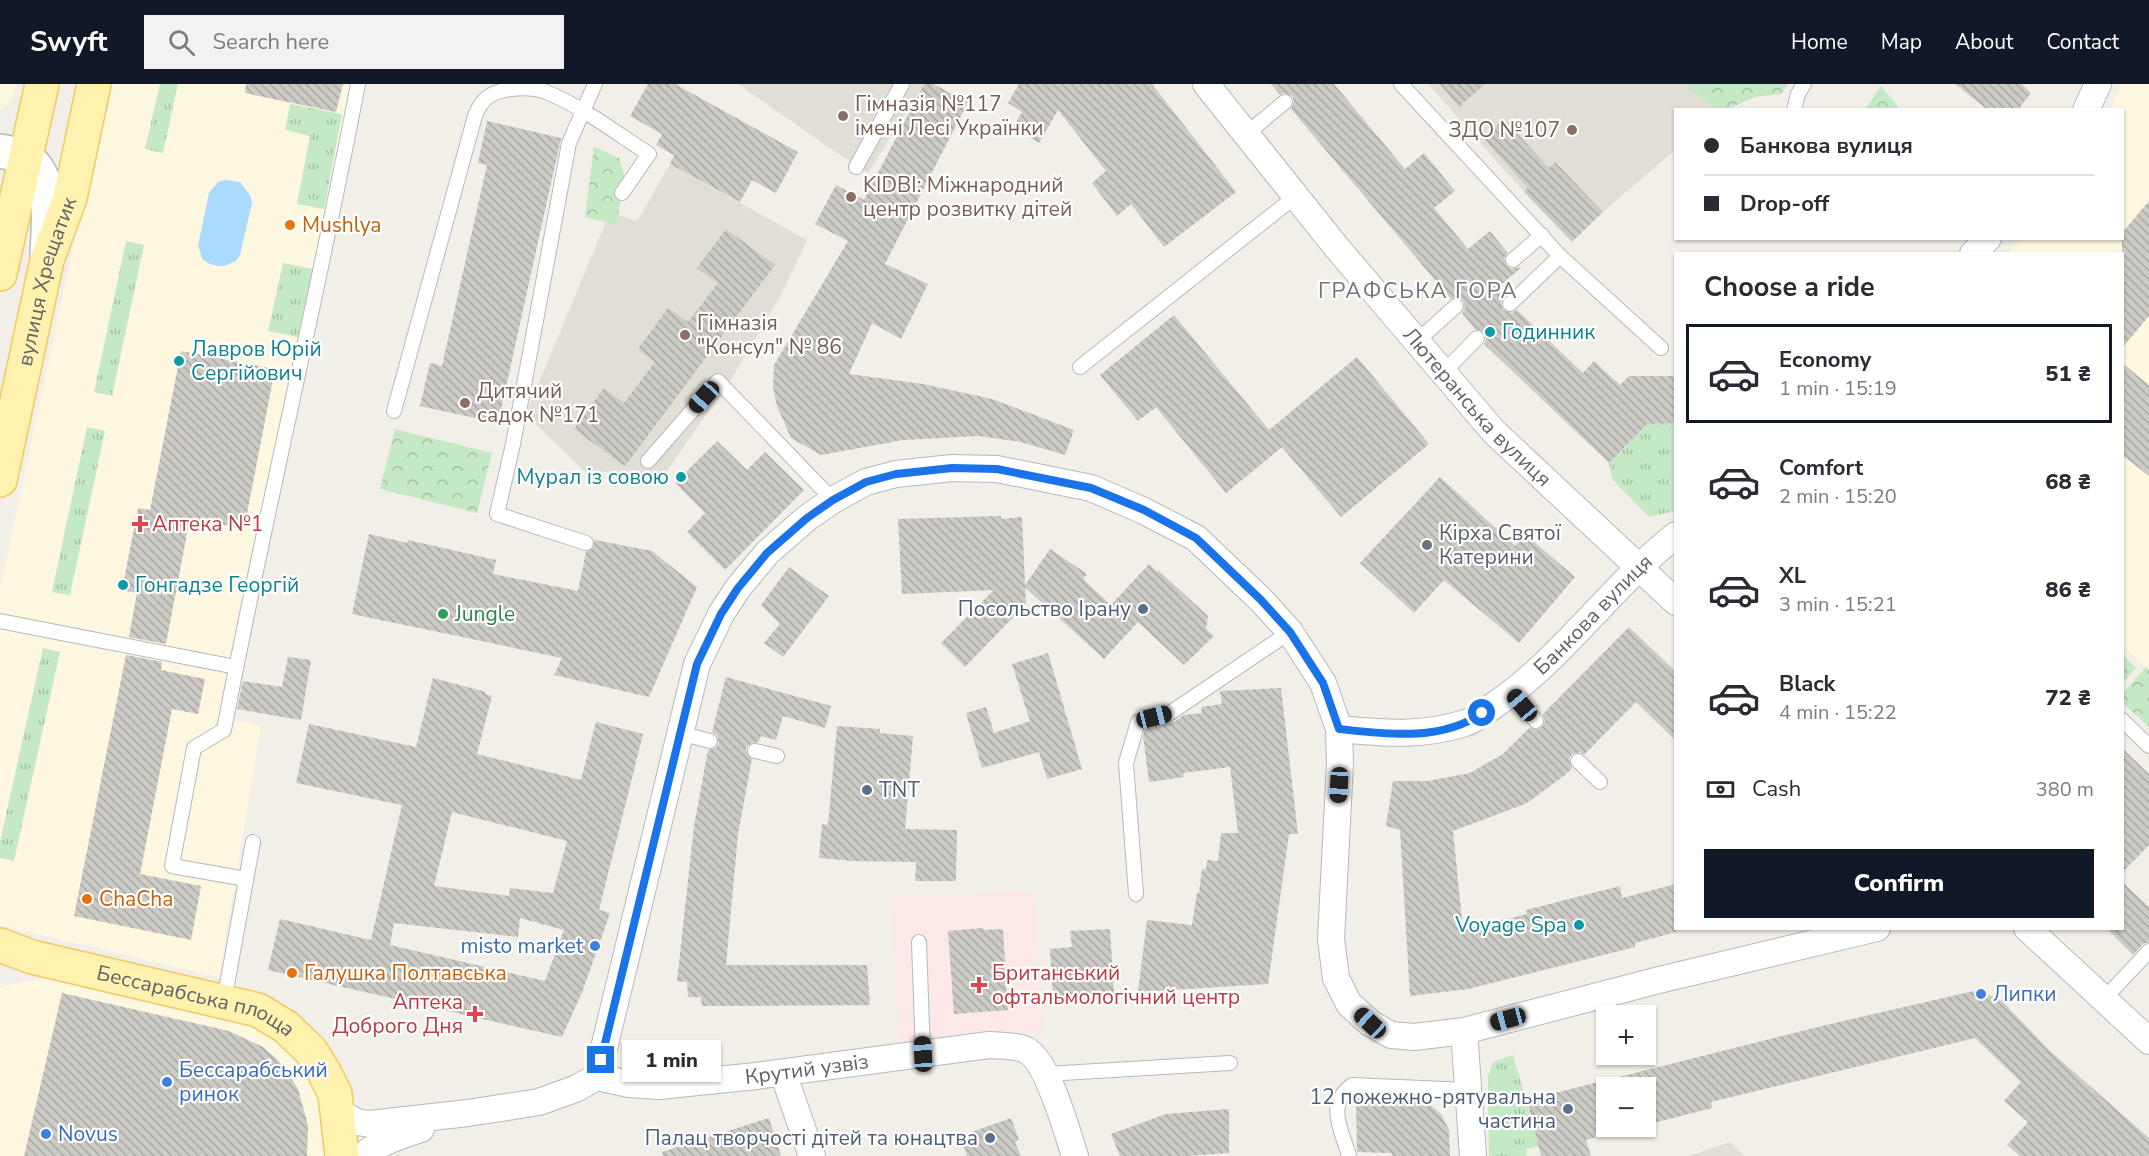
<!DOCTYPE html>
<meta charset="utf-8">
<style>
:root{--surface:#fff;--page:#f2f2f3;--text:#2b2b33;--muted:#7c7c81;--line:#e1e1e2;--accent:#111827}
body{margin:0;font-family:"Nunito Sans",sans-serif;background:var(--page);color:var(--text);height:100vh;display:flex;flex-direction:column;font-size:22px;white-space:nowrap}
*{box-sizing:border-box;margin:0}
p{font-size:20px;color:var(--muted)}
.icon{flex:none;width:33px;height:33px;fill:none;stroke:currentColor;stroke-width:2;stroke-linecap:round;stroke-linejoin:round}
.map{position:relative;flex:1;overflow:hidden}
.sheet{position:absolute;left:1674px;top:168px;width:450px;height:678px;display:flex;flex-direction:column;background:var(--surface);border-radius:0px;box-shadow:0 2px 4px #0004}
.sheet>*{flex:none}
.banner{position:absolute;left:1674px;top:24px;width:450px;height:132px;border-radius:0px;box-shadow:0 2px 4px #0004;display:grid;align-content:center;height:132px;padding:0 30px;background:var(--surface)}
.tools{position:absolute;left:1596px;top:921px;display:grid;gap:12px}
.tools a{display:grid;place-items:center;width:60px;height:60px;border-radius:0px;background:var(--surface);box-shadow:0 2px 4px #0004;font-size:30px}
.end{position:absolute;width:27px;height:27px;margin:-14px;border:8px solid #1a73e8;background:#fff;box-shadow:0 0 0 3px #fff}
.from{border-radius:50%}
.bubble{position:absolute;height:42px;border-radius:0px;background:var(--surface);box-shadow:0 2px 4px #0004;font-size:20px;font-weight:800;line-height:42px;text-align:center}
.car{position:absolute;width:18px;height:36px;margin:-18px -9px;border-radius:8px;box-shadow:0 0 4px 2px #0007;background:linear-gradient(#222 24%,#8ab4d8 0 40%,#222 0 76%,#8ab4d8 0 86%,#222 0)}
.banner b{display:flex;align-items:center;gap:21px;height:57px;font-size:22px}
.banner b+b{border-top:2px solid var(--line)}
.banner i{width:15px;height:15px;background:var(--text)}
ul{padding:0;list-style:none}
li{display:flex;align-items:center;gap:18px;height:99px;margin:0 12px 9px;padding:0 18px;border:3px solid transparent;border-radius:0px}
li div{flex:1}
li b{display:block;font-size:22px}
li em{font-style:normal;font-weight:800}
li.on{border-color:var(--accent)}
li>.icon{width:54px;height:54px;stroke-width:1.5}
h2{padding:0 30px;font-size:27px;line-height:72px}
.pay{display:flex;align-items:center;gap:15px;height:66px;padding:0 30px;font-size:22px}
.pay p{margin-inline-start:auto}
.button{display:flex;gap:12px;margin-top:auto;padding:12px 30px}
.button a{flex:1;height:69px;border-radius:0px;background:var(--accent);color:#fff;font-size:24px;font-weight:800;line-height:69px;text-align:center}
header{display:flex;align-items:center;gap:36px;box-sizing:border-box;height:84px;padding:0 30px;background:var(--accent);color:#fff}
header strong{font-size:28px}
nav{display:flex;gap:33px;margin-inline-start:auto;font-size:21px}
.search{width:420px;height:54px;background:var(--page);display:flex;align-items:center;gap:15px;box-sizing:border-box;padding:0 21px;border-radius:0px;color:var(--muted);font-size:22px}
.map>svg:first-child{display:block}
.commercial{fill:#fef7e0}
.education{fill:#e1ded6}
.medical{fill:#fce8e6}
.grass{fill:url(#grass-tufts)}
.park{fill:url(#park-crowns)}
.water{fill:#aadaff}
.building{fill:url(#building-back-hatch);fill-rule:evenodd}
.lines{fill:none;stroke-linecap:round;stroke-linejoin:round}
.lane-casing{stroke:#b5b8bc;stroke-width:16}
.street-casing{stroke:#b5b8bc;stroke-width:28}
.secondary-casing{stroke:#b6babf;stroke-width:36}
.primary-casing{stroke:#f2c960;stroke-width:36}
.lane{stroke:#fff;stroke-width:14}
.street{stroke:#fff;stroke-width:26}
.secondary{stroke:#fff;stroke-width:33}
.primary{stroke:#fff2af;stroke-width:33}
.route{stroke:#1a73e8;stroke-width:8}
.education-dot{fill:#8d6e63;stroke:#fff;stroke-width:2}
.food-dot{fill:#e8710a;stroke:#fff;stroke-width:2}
.culture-dot{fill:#0f9aa8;stroke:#fff;stroke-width:2}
.health-dot{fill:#e0444e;stroke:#fff;stroke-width:2}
.worship-dot{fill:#6b7280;stroke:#fff;stroke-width:2}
.service-dot{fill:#5c6f8a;stroke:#fff;stroke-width:2}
.leisure-dot{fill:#2e9e5b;stroke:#fff;stroke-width:2}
.shop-dot{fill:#3f7fe0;stroke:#fff;stroke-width:2}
.labels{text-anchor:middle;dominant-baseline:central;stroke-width:4.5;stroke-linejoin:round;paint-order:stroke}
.education-label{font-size:21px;fill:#785e54;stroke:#fff;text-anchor:start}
.food-label{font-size:21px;fill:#c56008;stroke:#fff;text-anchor:start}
.street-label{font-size:21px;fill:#5f6368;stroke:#fff}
.culture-label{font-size:21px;fill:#0d838f;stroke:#fff;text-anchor:start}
.health-label{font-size:21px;fill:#be3a42;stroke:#fff;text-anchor:start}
.worship-label{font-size:21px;fill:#5b616d;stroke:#fff;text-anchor:start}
.service-label{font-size:21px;fill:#4e5e75;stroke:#fff;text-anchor:end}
.leisure-label{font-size:21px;fill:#27864d;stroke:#fff;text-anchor:start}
.shop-label{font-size:21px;fill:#366cbe;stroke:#fff;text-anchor:start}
.neighbourhood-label{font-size:22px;letter-spacing:1.5px;fill:#70757a;stroke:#fff}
</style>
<header>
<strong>Swyft</strong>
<div class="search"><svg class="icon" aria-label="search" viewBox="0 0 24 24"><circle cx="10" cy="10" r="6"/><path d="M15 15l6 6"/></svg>Search here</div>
<nav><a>Home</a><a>Map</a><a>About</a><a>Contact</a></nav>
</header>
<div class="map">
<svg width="2149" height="1072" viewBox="0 0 2149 1072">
<defs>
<pattern id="grass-tufts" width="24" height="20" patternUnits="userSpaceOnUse" patternTransform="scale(1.5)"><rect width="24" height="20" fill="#c5e8c5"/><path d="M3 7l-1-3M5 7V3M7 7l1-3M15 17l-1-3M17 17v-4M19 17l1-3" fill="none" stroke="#a3c0a4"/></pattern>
<pattern id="park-crowns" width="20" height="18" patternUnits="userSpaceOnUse" patternTransform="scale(1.5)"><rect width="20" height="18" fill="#c5e8c5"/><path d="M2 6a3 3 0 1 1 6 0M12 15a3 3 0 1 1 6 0" fill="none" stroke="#a3c0a4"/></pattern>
<pattern id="building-back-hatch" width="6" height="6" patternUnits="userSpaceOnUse" patternTransform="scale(1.5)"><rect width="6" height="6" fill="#cccac5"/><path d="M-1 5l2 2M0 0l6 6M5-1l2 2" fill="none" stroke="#a9a8a4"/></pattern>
</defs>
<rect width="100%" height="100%" fill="#f1efe8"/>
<path class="commercial" d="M0,0H16L11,16L0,26Z
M108,0H365L332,167L244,559L231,636L261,642L219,893L0,841V506Z
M2121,0H2149V586L2123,562L2122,170H2006L2021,155L2122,154V26L2110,25Z
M48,894L63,895L228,931L268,947L299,976L310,994L318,1014L326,1072H0V904L19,898Z"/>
<path class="education" d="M738,0H924L868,89L828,63Z
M1428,0H1684L1715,25L1676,26L1675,66L1603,128L1555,78L1524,108Z
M670,80L807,156L782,209L733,292L664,391L584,387L526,330L610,128L637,137Z
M1730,1058L1744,1072H1686L1698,1069Z"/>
<path class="medical" d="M1033,807L1044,950L1022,947L900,961L890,814Z"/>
<path class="grass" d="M160,0H178L163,69L145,65Z
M290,20L342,30L324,125L297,120L310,52L285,46Z
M126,157L144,161L112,312L94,308Z
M283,179L313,185L298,253L268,247Z
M1675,339V427L1649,433L1612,395L1609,379L1647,340Z
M87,343L105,347L70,511L52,508Z
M43,564L60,568L14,777L0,774V758Z
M1513,971L1539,1062L1526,1065L1527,1072H1489L1488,993L1493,978Z"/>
<path class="park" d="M1684,0H1788L1781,10L1755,13L1727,25H1715Z
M1881,2L1900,25H1865Z
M594,63L619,74L624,91L617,141L585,133Z
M395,345L492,369L477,429L380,405Z
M2123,571L2136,584L2123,599Z
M2146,583L2149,586V643L2123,619V609Z"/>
<path class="water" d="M225,96L240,98L250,111L252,119L240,171L236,177L224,182H217L210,180L203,176L198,162L209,109L218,98Z"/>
<path class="building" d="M246,0H343L336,28L245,9Z
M648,0H675L798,68L776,109L752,96L740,118L670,80L674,71L656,61L662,50L630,32Z
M924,0H933L968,18L885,180L928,200L901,255L872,239L849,290L923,300L992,315L1074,346L1065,371L1021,358L979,352L903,356L821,371L791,354L777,322L773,304L774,281L848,157L815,140L836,101L864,116Z
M1019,0H1152L1236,108L1164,163L1131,120L1117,132L1092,99L1106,87L1058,26L1039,59L1013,43L1022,28L1008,19Z
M1271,0H1334L1405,85L1424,69L1455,107L1434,124L1468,165L1490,147L1508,169L1504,174L1506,181L1511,185L1519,183L1521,184L1496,205L1504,213L1501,218L1503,226L1512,229L1517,226L1583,289L1594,277L1620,301L1629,292H1676V339L1647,340L1609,379L1484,260L1486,256L1484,248L1475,245L1462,229L1465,224L1463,216L1458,213L1451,215L1291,25L1294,17L1292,12L1284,9L1280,11Z
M1440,0H1485L1459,23Z
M1955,0H2022L2031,9L2018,26H1988Z
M1504,35L1549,84L1555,78L1603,128L1572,158L1524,108L1528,104L1483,54Z
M487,37L561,54L498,339L420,322L430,279L442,282L487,81L478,79Z
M2149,117V232L2122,264V149Z
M726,145L775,181L625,382L574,345L604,304L624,319L655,278L638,265L668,224L688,238L718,199L697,184Z
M1174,231L1269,346L1357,273L1429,360L1341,433L1282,363L1226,409L1156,323L1138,337L1100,291Z
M181,267L275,285L244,445L190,434L166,560L129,553L137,509L122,506L138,424L150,426Z
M2122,279L2149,301V392L2122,371Z
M717,357L747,386L765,368L804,406L725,486L687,448L705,429L675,399Z
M1440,393L1515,462L1525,450L1575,493L1519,559L1444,496L1414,529L1360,479Z
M1001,432V435L1022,433L1025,501L1050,465L1087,490L1083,495L1111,521L1149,480L1157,488L1158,486L1208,532L1206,545L1214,552L1184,581L1138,538L1104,575L1025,503L1026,520L965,583L941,559L994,506L902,510L898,435Z
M369,450L407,459L408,456L496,476L493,490L578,507L586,468L592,465L595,456L652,467L697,503L649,613L554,591L562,574L352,530Z
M789,483L829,512L783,573L764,559L780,540L761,521Z
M1629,543L1676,588V657L1636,618L1584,671L1580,668L1572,670L1569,675L1572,684L1565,691L1527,719L1453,747L1463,846L1527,830L1526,826L1620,802L1622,814L1676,800V848L1635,859V863L1468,905L1410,912L1400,746L1386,742L1393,697H1428L1470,689L1503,670L1530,643L1537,646L1542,643L1545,636L1542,631Z
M1048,569L1082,685L1047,695L1039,668L982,684L966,629L986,623L994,649L1030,637L1012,580Z
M126,571L162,578L161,586L205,595L198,630L172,625L140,790L201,802L191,856L74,832Z
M288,573L311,576L301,636L237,625L243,597L282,603Z
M726,593L831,622L825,644L783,632L776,656L761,652L758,658L752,659L746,664L747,670L752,675L738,750L726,881H867L870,921L702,922L701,913H688L687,898L677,897L694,742L708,666L716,664L719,659L717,651L712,648Z
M433,594L486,608L485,610L492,612L477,670L581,696L596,638L643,650L599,826L610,829L583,906L562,953L268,886L280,835L371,856L402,721L296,699L309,640L416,663ZM452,728L567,757L553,809L510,804L509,812L434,802ZM520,834L564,846L545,897L390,861L394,839L518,853Z
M1281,604L1298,750H1289L1268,900L1138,908L1147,836L1192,841L1197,809H1199L1202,785L1206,786L1207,776L1218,777L1221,749H1238L1230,683L1183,689L1184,693L1149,698L1143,652L1145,645L1176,637L1183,631L1202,629L1201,623L1222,620L1220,607Z
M837,642L880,645V649L913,652L905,745L957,746L956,797H915L916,778L853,777L819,774L822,740L828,741Z
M2122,664L2149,690V761L2122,789Z
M2122,798L2149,823V858L2143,860L2133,871L2106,844H2122Z
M983,844L984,846L1003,845L1008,926L954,930L948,847Z
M1110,845L1114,909L1053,913L1050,865L1072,863L1070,847Z
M1978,906L2002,917L2049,966L2149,1054V1072H2020L2007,1061L2028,1038L2004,1017L2021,998L1975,954L1711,1018L1712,1024L1646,1041V1004H1606V1051L1586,1056L1591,1072H1541L1527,1016L1830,940Z
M62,909L229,947L263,963L277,975L289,990L298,1005L308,1041L307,1072H24Z
M1411,1013L1429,1020L1441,1030L1449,1046L1450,1072H1392V1069L1357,1068L1356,1014Z
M1229,1025V1069L1186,1072H1120L1111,1050L1166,1030Z
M769,1034L781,1072H663L662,1068Z
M1011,1034L1019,1056L1015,1058L1021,1072H967L960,1052Z"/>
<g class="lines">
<defs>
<path id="lane" d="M1401,0L1560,172L1661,264
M1794,26L1798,10L1804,0
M1246,50L1285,18
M856,83L902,0
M1513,176L1542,151
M1510,220L1560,172
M1417,257L1456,222
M1080,283L1296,112
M1444,288L1477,254
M394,327L475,32C478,24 481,18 488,13C501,3 532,2 546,8C583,23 616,49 649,70L622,109
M648,377L718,297L833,416
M586,459L497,430L513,360L569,59L595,0
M0,537L236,583
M1511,609L1536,637
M2122,636L2149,662
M680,649L710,657
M755,667L777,672
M1578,677L1600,698
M246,795L172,782L194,664L224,646C265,430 317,216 358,0
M1136,810L1126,679L1138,638L1170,629L1290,548
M919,858L923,970
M2104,915L2149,867
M224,917L253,758
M1046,990L1230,979
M1349,1072C1342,1046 1325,1021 1352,1001L1468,1006"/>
<g id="street">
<path id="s1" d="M1206,0L1338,165L1494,348L1676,518"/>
<path d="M2086,26L2098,0"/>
<path d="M1973,170L1988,154"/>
<path id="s2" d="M1339,645C1384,649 1421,653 1465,639C1476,636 1487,626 1496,620C1564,573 1611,502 1676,451"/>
<path d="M2027,844L2149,957"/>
<path d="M1464,947L1473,1072"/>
<path d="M783,989L812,1072"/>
<path d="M597,993L697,580L721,530L738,504L767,469L807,434L833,416L866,398L896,390L952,384L997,385L1091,404L1144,427L1196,454L1261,516L1290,548L1323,599L1339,645L1340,679L1331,855L1336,894L1349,920L1370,939L1391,951L1414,953L1464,947L1659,896L1877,844"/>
<path id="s3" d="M338,1028L357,1038L370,1040L468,1029L539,1018L575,1005L597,993L629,1000L659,1002L756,992L989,961C1001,962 1015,961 1026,966C1048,977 1067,1048 1075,1072"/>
<path d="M362,1072C380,1058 400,1052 421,1045"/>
</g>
<path id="secondary" d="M0,67C8,69 21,70 28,75C55,96 48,141 47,171"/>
<g id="primary">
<path d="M0,190L42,0"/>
<path id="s4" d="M0,396L47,176L70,114L94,0"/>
<path id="s5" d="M0,861L32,873L258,926L286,943L311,967L324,988L335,1010L342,1072"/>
</g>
</defs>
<use href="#lane" class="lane-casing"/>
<use href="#street" class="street-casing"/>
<use href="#secondary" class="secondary-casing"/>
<use href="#primary" class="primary-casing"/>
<use href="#lane" class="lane"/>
<use href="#street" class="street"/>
<use href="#secondary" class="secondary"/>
<use href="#primary" class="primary"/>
</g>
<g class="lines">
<path class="route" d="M601,976L697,580L721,530L738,504L767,469L807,434L833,416L866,398L896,390L952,384L997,385L1091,404L1144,426L1196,454L1261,516L1290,548L1323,599L1339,645C1386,650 1441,658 1482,629"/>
</g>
<g class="education-dot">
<circle cx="843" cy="32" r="6"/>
<circle cx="1572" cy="46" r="6"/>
<circle cx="851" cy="113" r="6"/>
<circle cx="685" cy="251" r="6"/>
<circle cx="465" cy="319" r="6"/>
</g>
<g class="food-dot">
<circle cx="290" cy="141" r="6"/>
<circle cx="87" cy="815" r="6"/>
<circle cx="292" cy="889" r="6"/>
</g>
<g class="culture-dot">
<circle cx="1490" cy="248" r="6"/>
<circle cx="179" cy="277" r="6"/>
<circle cx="681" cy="393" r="6"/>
<circle cx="123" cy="501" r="6"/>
<circle cx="1579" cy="841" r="6"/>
</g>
<g class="health-dot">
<path d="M137 431h6v6h6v6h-6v6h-6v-6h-6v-6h6z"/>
<path d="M976 892h6v6h6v6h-6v6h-6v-6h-6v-6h6z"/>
<path d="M472 921h6v6h6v6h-6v6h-6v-6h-6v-6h6z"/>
</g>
<circle class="worship-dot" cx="1427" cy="461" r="6"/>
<g class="service-dot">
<circle cx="1143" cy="525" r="6"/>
<circle cx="867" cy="706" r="6"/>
<circle cx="1568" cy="1025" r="6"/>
<circle cx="990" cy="1054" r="6"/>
</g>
<circle class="leisure-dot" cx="443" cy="530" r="6"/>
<g class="shop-dot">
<circle cx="595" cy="862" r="6"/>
<circle cx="1981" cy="910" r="6"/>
<circle cx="167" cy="998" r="6"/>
<circle cx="46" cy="1050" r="6"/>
</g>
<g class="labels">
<g class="education-label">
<text x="855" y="20">Гімназія №117<tspan x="855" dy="24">імені Лесі Українки</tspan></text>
<text x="1560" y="46" text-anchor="end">ЗДО №107</text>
<text x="863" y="101">KIDBI: Міжнародний<tspan x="863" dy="24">центр розвитку дітей</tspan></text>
<text x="697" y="239">Гімназія<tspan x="697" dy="24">"Консул" № 86</tspan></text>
<text x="477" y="307">Дитячий<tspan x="477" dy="24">садок №171</tspan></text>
</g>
<g class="food-label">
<text x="302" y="141">Mushlya</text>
<text x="99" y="815">ChaCha</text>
<text x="304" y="889">Галушка Полтавська</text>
</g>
<g class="street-label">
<text stroke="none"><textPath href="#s4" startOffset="204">вулиця Хрещатик</textPath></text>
<text stroke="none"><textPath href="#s1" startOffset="422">Лютеранська вулиця</textPath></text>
<text stroke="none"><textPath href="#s2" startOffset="296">Банкова вулиця</textPath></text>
<text stroke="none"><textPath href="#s5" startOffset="204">Бессарабська площа</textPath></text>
<text stroke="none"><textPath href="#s3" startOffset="480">Крутий узвіз</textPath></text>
</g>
<g class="culture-label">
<text x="1502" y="248">Годинник</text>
<text x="191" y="265">Лавров Юрій<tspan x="191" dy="24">Сергійович</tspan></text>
<text x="669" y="393" text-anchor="end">Мурал із совою</text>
<text x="135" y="501">Гонгадзе Георгій</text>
<text x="1567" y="841" text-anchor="end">Voyage Spa</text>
</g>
<g class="health-label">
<text x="152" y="440">Аптека №1</text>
<text x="992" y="889">Британський<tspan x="992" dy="24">офтальмологічний центр</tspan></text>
<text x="463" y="918" text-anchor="end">Аптека<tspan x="463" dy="24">Доброго Дня</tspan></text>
</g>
<g class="worship-label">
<text x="1439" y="449">Кірха Святої<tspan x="1439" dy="24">Катерини</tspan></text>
</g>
<g class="service-label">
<text x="1131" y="525">Посольство Ірану</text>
<text x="879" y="706" text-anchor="start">TNT</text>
<text x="1556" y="1013">12 пожежно-рятувальна<tspan x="1556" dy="24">частина</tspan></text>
<text x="978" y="1054">Палац творчості дітей та юнацтва</text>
</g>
<g class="leisure-label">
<text x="455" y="530">Jungle</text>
</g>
<g class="shop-label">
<text x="583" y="862" text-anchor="end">misto market</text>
<text x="1993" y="910">Липки</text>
<text x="179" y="986">Бессарабський<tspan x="179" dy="24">ринок</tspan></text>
<text x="58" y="1050">Novus</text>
</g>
<g class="neighbourhood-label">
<text x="1418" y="207">ГРАФСЬКА ГОРА</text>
</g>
</g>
</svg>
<div class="tools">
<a>+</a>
<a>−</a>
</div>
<i class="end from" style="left:1482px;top:629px"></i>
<i class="end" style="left:601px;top:976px"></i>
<div class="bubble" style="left:622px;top:956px;width:99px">1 min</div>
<i class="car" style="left:704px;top:313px;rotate:222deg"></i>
<i class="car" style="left:1522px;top:621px;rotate:320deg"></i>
<i class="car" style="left:1154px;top:633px;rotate:76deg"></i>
<i class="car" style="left:1339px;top:701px;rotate:183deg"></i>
<i class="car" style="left:1508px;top:935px;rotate:255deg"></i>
<i class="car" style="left:1370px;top:939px;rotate:313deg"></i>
<i class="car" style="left:923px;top:970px;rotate:357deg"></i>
<div class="banner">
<b><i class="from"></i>Банкова вулиця</b>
<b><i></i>Drop-off</b>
</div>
<section class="sheet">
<h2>Choose a ride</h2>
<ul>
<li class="on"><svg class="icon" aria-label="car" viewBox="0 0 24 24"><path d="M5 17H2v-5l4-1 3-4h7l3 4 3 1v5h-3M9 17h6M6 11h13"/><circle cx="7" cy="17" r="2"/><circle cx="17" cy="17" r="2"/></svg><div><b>Economy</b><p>1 min · 15:19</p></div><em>51 ₴</em></li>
<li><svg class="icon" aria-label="car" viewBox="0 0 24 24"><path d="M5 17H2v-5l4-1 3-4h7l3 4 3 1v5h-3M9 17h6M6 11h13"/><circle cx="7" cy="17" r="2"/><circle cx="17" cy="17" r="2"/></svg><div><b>Comfort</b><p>2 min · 15:20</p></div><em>68 ₴</em></li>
<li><svg class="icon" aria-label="car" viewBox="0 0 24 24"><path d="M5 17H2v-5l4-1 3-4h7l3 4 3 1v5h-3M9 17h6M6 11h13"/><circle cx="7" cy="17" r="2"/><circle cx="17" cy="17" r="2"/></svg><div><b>XL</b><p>3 min · 15:21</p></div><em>86 ₴</em></li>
<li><svg class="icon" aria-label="car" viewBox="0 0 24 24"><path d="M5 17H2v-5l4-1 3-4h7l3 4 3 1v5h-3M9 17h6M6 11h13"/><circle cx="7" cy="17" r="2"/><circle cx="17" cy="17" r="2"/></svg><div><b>Black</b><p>4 min · 15:22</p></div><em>72 ₴</em></li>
</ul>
<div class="pay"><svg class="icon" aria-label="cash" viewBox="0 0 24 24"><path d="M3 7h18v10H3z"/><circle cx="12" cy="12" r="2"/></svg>Cash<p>380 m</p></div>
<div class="button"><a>Confirm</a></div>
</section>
</div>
